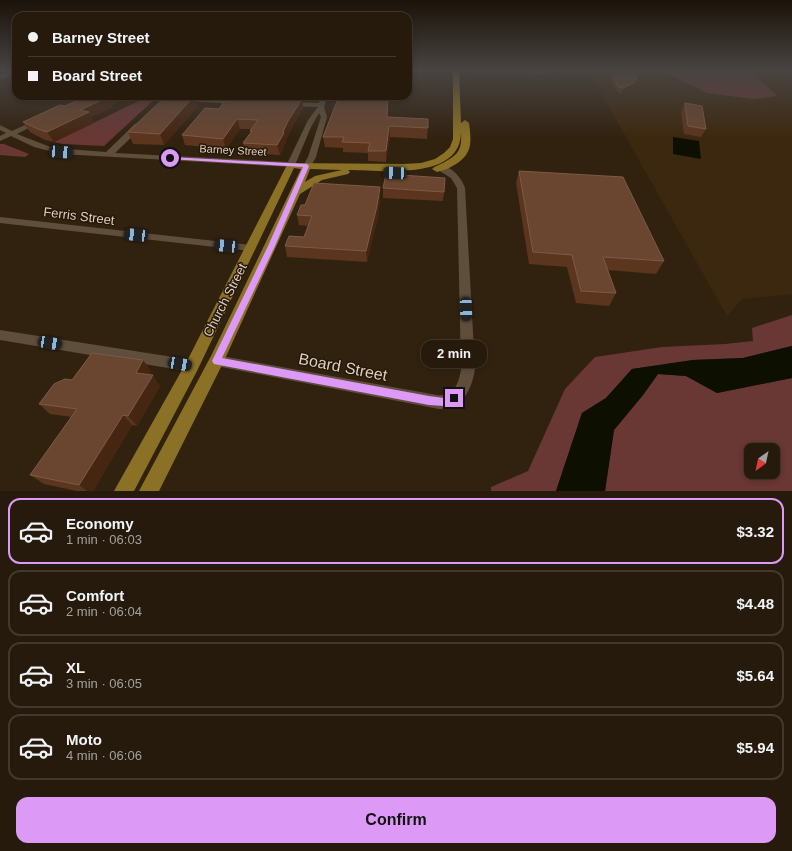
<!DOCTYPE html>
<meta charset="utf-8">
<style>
:root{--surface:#251a0c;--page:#2d2315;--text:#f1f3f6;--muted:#a3a19d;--line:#42382d;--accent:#dc99f5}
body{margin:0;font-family:Arial,sans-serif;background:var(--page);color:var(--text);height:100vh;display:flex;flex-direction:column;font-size:15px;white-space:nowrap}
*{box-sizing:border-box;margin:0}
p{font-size:13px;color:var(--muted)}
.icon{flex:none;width:22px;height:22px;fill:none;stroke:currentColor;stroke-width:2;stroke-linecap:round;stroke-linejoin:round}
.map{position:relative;height:491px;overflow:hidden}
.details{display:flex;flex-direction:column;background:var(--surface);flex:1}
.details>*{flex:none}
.hud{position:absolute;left:12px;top:12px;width:400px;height:88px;border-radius:12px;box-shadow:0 2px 6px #0003,0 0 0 1px var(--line);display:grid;align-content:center;height:88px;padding:0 16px;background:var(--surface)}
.needle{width:26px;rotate:213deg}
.tools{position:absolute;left:744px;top:443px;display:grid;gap:8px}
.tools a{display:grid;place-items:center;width:36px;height:36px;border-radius:8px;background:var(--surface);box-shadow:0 2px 6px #0003,0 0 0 1px var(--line);font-size:20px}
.end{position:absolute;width:18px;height:18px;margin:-9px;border:5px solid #dc99f5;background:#111;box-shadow:0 0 0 2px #111}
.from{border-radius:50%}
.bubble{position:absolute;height:28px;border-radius:12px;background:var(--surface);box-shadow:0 2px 6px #0003,0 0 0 1px var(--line);font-size:13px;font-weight:600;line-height:28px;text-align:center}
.car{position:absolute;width:12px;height:24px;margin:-12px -6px;border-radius:5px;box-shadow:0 0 3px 1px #0007;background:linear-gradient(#222 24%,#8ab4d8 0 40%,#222 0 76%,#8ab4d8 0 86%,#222 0)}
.hud b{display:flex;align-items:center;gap:14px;height:38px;font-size:15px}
.hud b+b{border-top:1px solid var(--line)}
.hud i{width:10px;height:10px;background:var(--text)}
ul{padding:7px 0 0;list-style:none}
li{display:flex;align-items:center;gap:12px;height:66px;margin:0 8px 6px;padding:0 8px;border:2px solid var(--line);border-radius:12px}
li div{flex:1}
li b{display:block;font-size:15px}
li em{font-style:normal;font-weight:600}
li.selected{border-color:var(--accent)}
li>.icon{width:36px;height:36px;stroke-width:1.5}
.action{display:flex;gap:8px;margin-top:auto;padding:8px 16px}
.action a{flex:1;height:46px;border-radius:12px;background:var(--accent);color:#111;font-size:16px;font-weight:600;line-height:46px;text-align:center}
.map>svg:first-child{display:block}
.built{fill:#3c280f}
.green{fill:#693734;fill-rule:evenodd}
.water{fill:#0d0f00}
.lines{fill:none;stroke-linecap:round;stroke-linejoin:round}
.street{fill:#5f4e3b;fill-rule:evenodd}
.primary{fill:#8a7125;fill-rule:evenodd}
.wall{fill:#5c351f}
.shaded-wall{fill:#452611}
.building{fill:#6a4530;stroke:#7c5b48}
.route{fill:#dc99f5}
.labels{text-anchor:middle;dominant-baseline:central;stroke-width:3;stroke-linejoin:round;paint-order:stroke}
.far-street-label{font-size:11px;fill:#dad0c5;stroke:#271806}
.street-label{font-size:13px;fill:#dad0c5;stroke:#271806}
.near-street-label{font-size:16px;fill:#dad0c5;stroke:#271806}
</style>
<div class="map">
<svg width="792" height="491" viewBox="0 0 792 491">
<rect width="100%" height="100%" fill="#312210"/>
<path class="built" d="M561,70H792V294L742,299L727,316L592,77H564Z"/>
<path class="green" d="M670,70H750L777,96L753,99L707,93L668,74Z
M149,96H158L104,146L62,144L54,142Z
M4,144L29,154L25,157L0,155V144Z
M792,315V346L743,358L693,360L632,369L606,398L582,413L556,491H491V487L528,471L565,389L595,357L662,347L725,344L753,341L752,328Z
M658,374L686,376L717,393L792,378V491H605L614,430L643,395ZM751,450H773V472H751Z"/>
<path class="water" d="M673,137L699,141L701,159L673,154Z
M792,346V378L717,393L686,376L658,374L643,395L614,430L605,491H556L582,413L606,398L632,369L693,360L743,358Z"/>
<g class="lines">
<path class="street" d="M16,70V74L0,79V75Z
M467,70H553L541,74L470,72Z
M321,96H327L324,107L327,117L316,157L310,168H307L303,166L308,157L321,117L319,113L311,127L295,165L291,167L61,154L34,147L11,136L0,141V136L6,133L0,130V125L12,131L38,119L40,120V122L17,134L53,148L106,152L135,124H141V128L115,153L288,162L308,120L318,107L290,106L287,104L290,102L319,103Z
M184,98L238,100L241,102L238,104L182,101V99Z
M438,166C450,164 462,178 465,188L475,369C472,389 462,410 439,409L211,365L210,361L211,357L216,355L437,395C454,397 459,383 461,369L457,188L451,178L438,170Z
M0,217L251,245L256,248L251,251L0,223Z
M0,330L192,360L197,362L198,366L197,370L192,372L0,340Z"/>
<path class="primary" d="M453,70H459L461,123L465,120L469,123C470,130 471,138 470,145C468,160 450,169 437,172L432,169C435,166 439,165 443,163C460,154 462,149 461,130C463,182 382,170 348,170L350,172L348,174L322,180L300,194L224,361L159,491H139L211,356L301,169L294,168L197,371L134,491H114L187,361L288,163L403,164L421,163L435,159L444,153L450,147L453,139ZM310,169L342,170L315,176L305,182Z"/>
</g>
<path class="wall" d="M609,70H632L638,79L636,84L634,83L632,88L621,94L617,92L610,79L612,74Z
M226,96H245L244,97H226Z
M273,96H310L307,101H302L303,108L290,131L286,140V142L280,155L246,153L243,143L251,133L250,131L252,129H240L226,149L185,145L182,135L219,109L264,100L273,98Z
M127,98L112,105L113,107L91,117L94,123L54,142L45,140L30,132L23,122L65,106Z
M685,103L706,129L701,137L684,134L681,112Z
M199,105L164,145L133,144L128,132Z
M388,117L428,119L427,139L390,137L386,162L368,161V153L343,152V148L325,147L323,137Z
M519,171L664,261L656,274L608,270L616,293L609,306L576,303L567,267L529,264L516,183Z
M383,188L444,192L443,201L383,198Z
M380,197L378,217L367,262L287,257L285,246L304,237L308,226L299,225L297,215L305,205Z
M151,371L149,375L160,386L137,426L132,425L93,491H77L44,484L30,475L72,417L50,414L39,404L72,380Z"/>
<path class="shaded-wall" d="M634,83L632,88L621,94L623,88Z
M107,96H126L127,98L112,105L113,107L91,117L94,123L54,142L47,132L80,110Z
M194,96H196L199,105L164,145L160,134Z
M306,96H310L307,101Z
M302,99L303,108L290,131L286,140V142L280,155L277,145L288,121Z
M237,119L240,129L226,149L223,139Z
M389,126L390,137L386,162V151Z
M380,187V197L378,217L367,262L366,251Z
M143,360L151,371L144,384L136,373Z
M153,375L160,386L137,426L128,416Z
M123,415L132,425L93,491H87L79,485Z"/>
<path class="building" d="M614,70H632L638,79L631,78L634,83L623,88L618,87L612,74H617Z
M87,96H107H106L108,97L80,110L89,112L47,132L38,129L23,122L60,105L65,106Z
M166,96H194L160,134L128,132Z
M339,96H388L387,117L428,119V128L389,126L386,151H368L370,143L342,142L344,137H323Z
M267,97L302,99L288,121L283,132L284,133L277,145L243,143L252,131H250L258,120L237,119L223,139L182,135L205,108L219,109L226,99L264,100Z
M685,103L702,106L706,129L688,126Z
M519,171L623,177L664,261L603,257L616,293L581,291L572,255L533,252Z
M386,174L445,178L444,192L383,188Z
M314,183L380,187L377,206L366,251L285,246L289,236L304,237L312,216L297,215L301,205H305Z
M92,353L143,360L136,373L153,375L128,416L123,415L79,485L30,475L77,409L39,404L54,384L65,379L72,380Z"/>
<linearGradient id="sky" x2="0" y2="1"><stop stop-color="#1b1309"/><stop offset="0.51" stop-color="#484442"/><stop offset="1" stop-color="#484442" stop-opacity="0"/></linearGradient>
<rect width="792" height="138" fill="url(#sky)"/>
<path class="route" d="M170,157L307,164L309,166L275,246L222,358L429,396L444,398L454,394L457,395L458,398L457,401L444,406L429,405L214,364L212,361L268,246L303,167L168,159L167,158Z"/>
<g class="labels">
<g class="far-street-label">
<text transform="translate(233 150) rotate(3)">Barney Street</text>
</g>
<g class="street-label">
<text transform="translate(79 216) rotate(7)">Ferris Street</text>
<text transform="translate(225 300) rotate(-63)">Church Street</text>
</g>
<g class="near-street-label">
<text transform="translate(343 367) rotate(11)">Board Street</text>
</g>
</g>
</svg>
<div class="tools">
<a><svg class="needle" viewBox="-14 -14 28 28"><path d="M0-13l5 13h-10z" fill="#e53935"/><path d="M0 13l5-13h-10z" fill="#a3a19d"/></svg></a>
</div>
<i class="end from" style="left:170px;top:158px"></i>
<i class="end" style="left:454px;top:398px"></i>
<div class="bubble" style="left:421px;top:340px;width:66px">2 min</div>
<i class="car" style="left:61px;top:152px;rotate:94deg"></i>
<i class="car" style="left:395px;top:173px;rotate:272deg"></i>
<i class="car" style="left:136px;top:235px;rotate:276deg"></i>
<i class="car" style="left:226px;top:246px;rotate:276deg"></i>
<i class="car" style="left:466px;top:309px;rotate:178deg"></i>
<i class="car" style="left:50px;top:343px;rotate:99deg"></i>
<i class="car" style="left:180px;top:364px;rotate:100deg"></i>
<div class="hud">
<b><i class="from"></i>Barney Street</b>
<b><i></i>Board Street</b>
</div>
</div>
<section class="details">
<ul>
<li class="selected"><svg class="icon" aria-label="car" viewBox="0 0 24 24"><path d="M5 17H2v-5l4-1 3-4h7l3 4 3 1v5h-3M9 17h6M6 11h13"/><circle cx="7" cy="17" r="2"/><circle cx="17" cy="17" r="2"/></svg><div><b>Economy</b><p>1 min · 06:03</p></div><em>$3.32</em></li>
<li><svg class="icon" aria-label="car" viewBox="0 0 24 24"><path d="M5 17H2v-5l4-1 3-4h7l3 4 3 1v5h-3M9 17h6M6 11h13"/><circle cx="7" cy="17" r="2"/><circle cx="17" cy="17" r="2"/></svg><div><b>Comfort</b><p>2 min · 06:04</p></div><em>$4.48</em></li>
<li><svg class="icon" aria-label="car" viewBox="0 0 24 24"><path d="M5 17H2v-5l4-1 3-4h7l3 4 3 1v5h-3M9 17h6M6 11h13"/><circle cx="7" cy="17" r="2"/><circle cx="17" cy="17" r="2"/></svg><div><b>XL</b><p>3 min · 06:05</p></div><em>$5.64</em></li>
<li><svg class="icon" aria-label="car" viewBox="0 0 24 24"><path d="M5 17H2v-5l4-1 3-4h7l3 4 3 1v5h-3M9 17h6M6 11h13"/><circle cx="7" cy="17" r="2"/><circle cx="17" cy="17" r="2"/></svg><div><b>Moto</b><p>4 min · 06:06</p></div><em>$5.94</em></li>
</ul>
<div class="action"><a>Confirm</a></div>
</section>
